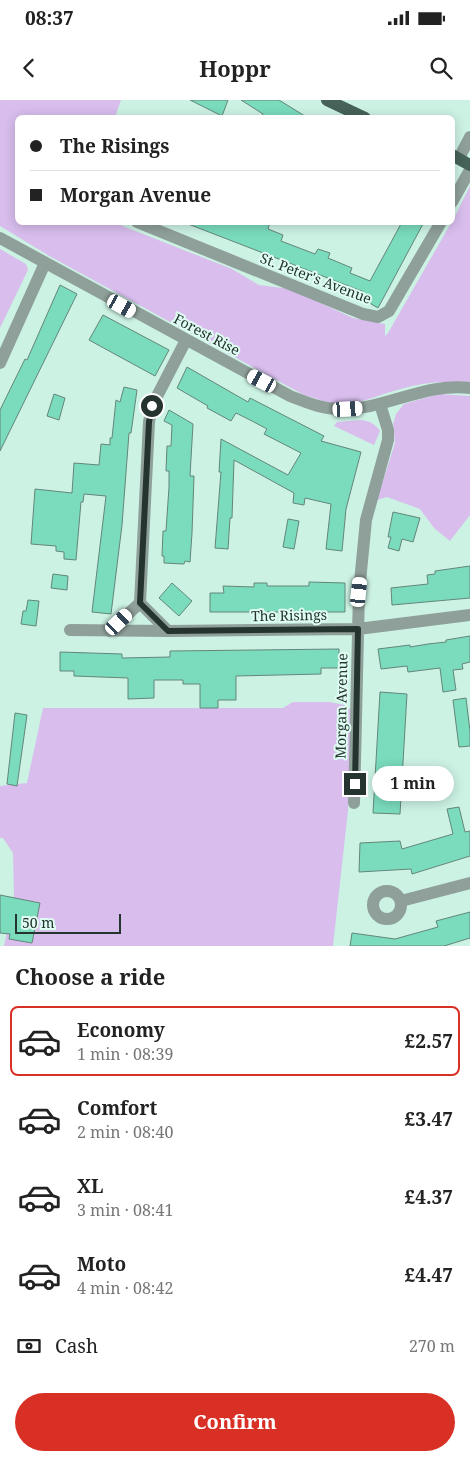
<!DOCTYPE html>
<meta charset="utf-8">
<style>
:root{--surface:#fff;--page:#f6f6f6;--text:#222;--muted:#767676;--line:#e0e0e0;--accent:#d93025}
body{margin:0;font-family:"Noto Serif",serif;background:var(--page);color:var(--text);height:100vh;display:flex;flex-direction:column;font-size:19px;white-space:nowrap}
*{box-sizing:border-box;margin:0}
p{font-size:16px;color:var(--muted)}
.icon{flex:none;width:28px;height:28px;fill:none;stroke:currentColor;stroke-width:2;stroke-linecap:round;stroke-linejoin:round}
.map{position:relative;height:846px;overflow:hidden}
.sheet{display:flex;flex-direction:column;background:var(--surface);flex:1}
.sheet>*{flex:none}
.banner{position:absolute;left:15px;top:15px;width:440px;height:110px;border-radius:8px;box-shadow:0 2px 12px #0003;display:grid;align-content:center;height:110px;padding:0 15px;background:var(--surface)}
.scale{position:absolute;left:15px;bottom:12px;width:106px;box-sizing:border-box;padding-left:5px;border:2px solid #25342f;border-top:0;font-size:14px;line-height:18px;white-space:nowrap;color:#25342f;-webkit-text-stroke:4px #dffdf2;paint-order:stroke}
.end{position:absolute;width:22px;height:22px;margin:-11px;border:6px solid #25342f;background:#fff;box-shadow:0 0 0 2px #fff}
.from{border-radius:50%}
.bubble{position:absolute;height:35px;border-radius:18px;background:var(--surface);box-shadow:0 2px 12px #0003;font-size:16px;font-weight:700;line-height:35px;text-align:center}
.car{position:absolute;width:15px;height:30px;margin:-15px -8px;border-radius:6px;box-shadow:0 0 4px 1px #0007;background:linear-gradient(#fff 24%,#345 0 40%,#fff 0 76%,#345 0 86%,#fff 0)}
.banner b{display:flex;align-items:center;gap:18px;height:48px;font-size:19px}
.banner b+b{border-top:1px solid var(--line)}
.banner i{width:12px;height:12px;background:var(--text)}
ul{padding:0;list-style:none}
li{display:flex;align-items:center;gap:15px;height:70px;margin:0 10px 8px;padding:0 5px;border:2px solid transparent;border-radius:8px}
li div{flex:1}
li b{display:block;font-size:19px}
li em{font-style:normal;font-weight:700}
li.current{border-color:var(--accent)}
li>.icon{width:45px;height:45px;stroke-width:1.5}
h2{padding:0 15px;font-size:22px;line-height:60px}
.pay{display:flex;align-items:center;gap:12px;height:55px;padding:0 15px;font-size:19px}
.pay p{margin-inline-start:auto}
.action{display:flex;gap:10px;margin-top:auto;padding:10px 15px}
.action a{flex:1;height:58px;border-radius:30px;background:var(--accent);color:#fff;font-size:20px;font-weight:700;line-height:58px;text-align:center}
.status{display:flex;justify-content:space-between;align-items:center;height:35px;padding:0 25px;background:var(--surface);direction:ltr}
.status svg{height:14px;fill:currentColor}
header{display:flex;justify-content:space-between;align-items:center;height:65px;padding:0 15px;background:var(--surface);font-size:22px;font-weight:700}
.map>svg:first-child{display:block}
.green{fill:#d8bded}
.building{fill:#7adbbd;stroke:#64867a}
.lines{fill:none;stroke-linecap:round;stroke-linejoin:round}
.street{stroke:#8f9f99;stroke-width:12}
.primary{stroke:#466259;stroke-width:12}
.route{stroke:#25342f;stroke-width:6}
.labels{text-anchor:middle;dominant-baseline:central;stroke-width:4;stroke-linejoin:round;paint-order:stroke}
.street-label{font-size:14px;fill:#25342f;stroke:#dffdf2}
</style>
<div class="status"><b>08:37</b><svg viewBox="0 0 49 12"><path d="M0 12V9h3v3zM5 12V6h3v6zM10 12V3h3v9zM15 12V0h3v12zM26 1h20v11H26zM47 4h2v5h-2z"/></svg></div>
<header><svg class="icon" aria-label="back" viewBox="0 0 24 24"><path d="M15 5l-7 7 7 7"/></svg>Hoppr<svg class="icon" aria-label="search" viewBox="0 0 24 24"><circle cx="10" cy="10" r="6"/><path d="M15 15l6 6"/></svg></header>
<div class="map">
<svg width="470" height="846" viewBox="0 0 470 846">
<rect width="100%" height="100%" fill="#ccf2e4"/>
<path class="green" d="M0,0H121L115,17L18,18V122L115,123L232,169L259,185L290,189L353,218L385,224V236L388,233L451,123L452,122L470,86V284C447,280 424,282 401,289C380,294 361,305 338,304C327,303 315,298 304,295L51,157L0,126Z
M0,149L26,164L28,170L0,228Z
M439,294L470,296V415L450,441L434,428L420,409L387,397L377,400L395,343L393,324L396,314L404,304Z
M361,320C370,321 375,324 380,331L374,345L334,326L337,322Z
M293,602H329L345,605L348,609H351L348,711L333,846H4L14,799L13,753L3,738H0V686L27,683L43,608H283Z"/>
<path class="building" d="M190,0H228L222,16Z
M241,0H279L308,18H261L263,14Z
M183,122H270L268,129L283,135L281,141L315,154L318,149L330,153L328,158L352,168L350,173L370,181L402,122H424L378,208L361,198L364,192Z
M60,185L77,194L0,351V310L25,259L27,260Z
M103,215L169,250L155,276L89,240Z
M187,267L248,302L250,298L324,336L321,341L361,352L346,409L342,451L326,449L331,404L305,398L304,405L293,403L294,393L234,360L232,418H230L228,449L215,448L221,372H219L221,339L288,375L301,353L264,334L267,329L252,321L236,313L231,321L207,308L208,306L177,288Z
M124,287L137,290L131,333H129L122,425L111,514L92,512L106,396L84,394L83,402H81L76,460L64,459V452L56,451V446L31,444L35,389L72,393L74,363L99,365L101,344L110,345V338H112L116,300L120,302Z
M54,294L65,298L59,320L47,316Z
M169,310L193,324L190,376H194L192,433L190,462L185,461L184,464L164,463V456H162L163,431H166L169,387V371H166L167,346H171L172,325L164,321Z
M393,412L420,418L413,442L402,439L399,451L388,448L391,437H388Z
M288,419L299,421L294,449L283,447Z
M470,466V498L392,505L391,488L428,484L427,475L435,474V471Z
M53,474L68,476L67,490L51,488Z
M309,482L345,483V512H210V493H224L223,486L254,487V483H267V486H309Z
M172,483L192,501L179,516L159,498Z
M28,500L39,501L36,526L21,524L23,511H26Z
M470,536V562L462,564L463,569L453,570L456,590L443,592L440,568L408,572L407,566L381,569L378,549L410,545V547L428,544L446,542V540Z
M339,549V568H321V574L236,576V600H218V608H200V584H183V580H154V598L128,599V578L74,576V571H60V552L122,554V558L170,557V551Z
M380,592L407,594L400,714L373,713Z
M466,598L470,631V646L459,647L453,600Z
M15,613L27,615L17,686L7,684Z
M459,707L465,732L470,731V756L412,774L411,769L359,772L360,743L400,741L402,749L453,734L447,709Z
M0,795L40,803L32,843L9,839L10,834L0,833Z
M470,812V838L444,846H350L352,833L395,839L438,827L436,821Z"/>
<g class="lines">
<path class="street" d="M459,58L470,37
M452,102L470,70
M137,122L363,214L378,217L389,211L441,122
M0,138L290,296C306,302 321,309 338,309C384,311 424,282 470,288
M0,263L45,163
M140,503L168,531
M70,530L168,531L358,529L470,515
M109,531L140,503L149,322L152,306L186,240
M354,703L359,492L366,420L388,340V330L380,304
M373 805a14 14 0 1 1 28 0a14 14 0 1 1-28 0Z
M401,801L470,783"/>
<path class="primary" d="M327,0L365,18
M452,55L470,65"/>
</g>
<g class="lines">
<path class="route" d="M152,306L149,322L140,503L168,531L358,529L355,684"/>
</g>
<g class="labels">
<g class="street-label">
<text transform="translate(316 178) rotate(21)">St. Peter's Avenue</text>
<text transform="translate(207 234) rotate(28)">Forest Rise</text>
<text transform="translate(289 515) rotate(-1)">The Risings</text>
<text transform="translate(341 606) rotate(-89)">Morgan Avenue</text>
</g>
</g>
</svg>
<div class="scale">50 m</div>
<i class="end from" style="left:152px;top:306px"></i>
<i class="end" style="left:355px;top:684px"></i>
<div class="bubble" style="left:372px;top:666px;width:82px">1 min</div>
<i class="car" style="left:122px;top:206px;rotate:119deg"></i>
<i class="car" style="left:262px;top:281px;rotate:298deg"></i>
<i class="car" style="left:348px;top:309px;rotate:87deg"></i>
<i class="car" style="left:359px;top:492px;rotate:6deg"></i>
<i class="car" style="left:119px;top:522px;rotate:47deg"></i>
<div class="banner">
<b><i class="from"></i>The Risings</b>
<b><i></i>Morgan Avenue</b>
</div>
</div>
<section class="sheet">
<h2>Choose a ride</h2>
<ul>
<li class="current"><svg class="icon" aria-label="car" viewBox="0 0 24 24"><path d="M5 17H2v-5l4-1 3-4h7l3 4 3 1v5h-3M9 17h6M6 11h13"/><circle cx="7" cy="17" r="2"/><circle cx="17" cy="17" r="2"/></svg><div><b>Economy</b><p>1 min · 08:39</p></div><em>£2.57</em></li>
<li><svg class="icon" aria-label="car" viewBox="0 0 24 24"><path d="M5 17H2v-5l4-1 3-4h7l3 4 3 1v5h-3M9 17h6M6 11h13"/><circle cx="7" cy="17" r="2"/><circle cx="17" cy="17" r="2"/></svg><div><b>Comfort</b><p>2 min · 08:40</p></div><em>£3.47</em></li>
<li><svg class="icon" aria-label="car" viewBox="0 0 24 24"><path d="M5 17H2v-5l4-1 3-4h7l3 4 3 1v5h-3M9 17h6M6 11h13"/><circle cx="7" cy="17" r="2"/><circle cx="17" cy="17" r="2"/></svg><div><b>XL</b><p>3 min · 08:41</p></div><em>£4.37</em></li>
<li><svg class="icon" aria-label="car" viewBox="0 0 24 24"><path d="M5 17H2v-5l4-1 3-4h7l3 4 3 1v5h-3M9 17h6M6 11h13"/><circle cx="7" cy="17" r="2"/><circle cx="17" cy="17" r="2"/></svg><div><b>Moto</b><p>4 min · 08:42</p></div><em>£4.47</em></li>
</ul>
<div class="pay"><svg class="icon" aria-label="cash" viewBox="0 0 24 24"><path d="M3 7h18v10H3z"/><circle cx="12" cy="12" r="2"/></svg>Cash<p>270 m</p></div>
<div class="action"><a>Confirm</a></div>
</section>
